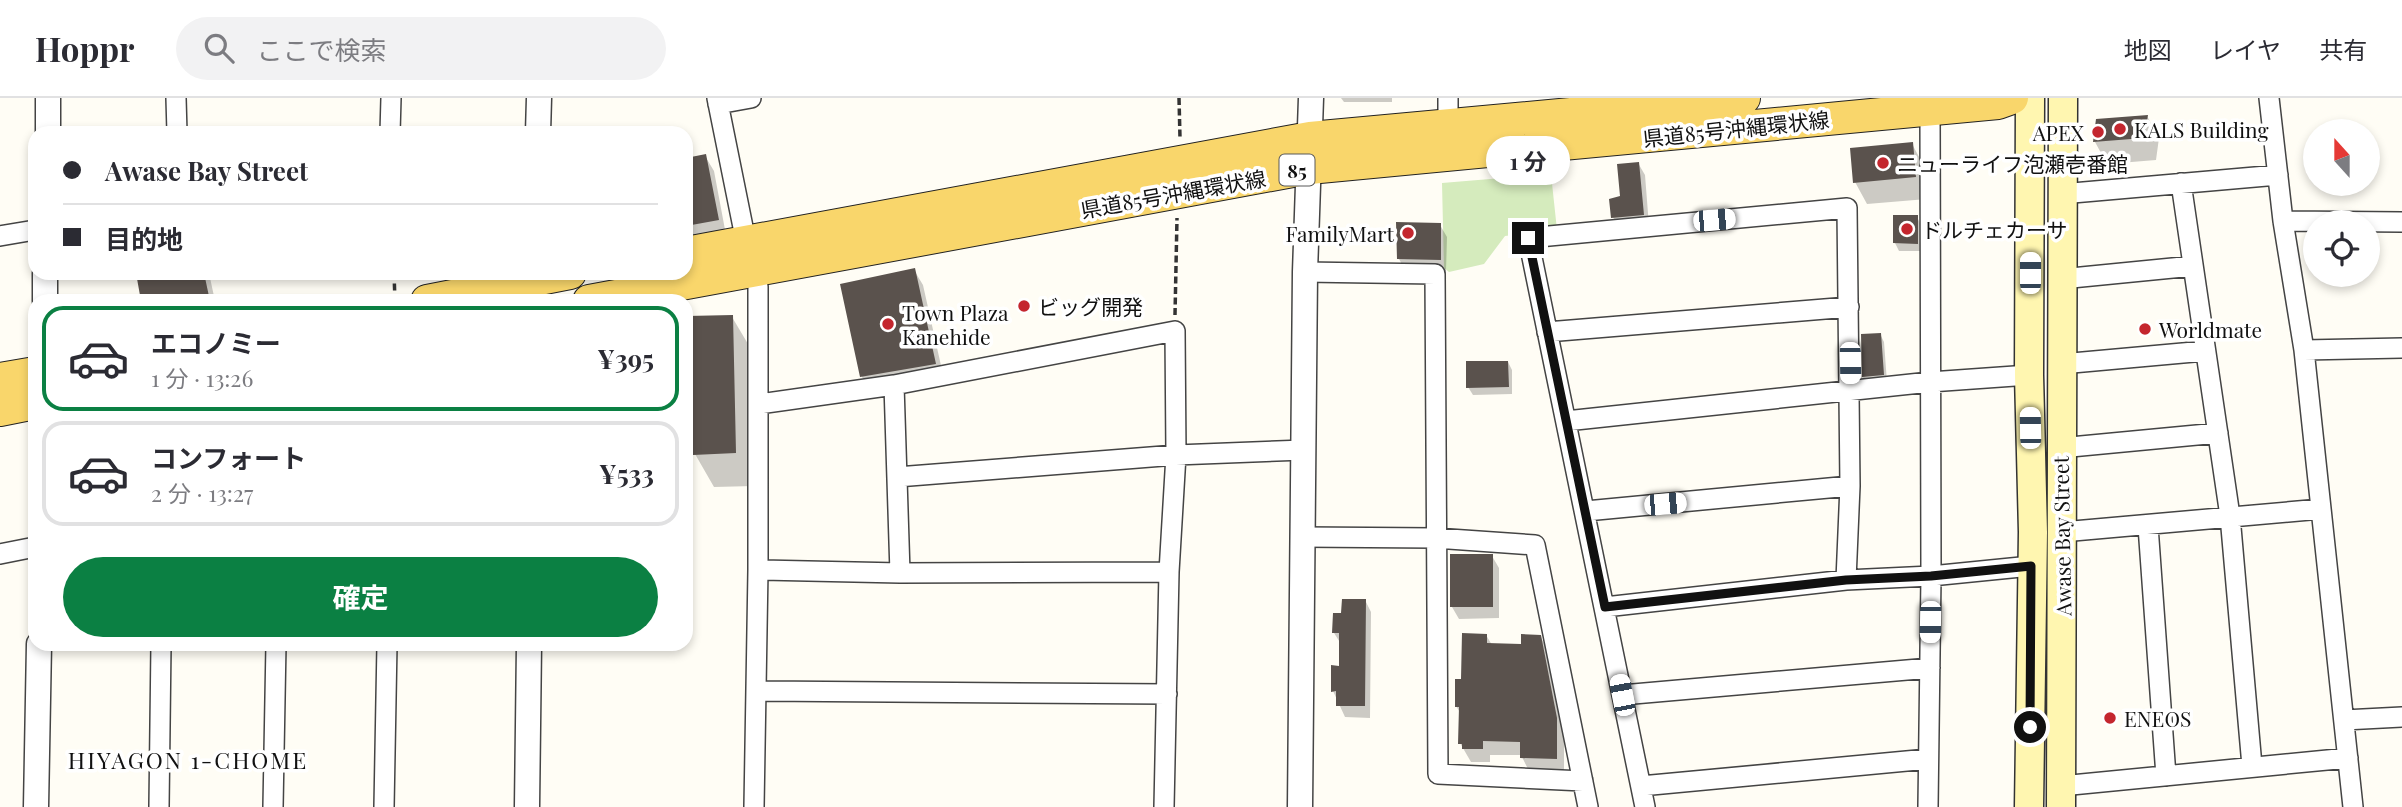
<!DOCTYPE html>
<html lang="ja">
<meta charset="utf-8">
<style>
:root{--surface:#fff;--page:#f2f2f3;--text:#2b2b33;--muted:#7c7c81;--line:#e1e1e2;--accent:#0b8043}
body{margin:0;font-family:"Playfair Display","Noto Sans JP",serif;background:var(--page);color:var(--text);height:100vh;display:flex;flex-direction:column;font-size:26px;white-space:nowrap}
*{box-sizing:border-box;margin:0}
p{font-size:23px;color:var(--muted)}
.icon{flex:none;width:38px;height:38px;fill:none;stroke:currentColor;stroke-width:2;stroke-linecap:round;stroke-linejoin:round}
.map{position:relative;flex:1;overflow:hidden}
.side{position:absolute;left:28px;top:196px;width:665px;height:357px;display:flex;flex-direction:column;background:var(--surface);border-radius:21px;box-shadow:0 4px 10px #0003}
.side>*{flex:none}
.hud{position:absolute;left:28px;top:28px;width:665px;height:154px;border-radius:21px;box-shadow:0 4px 10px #0003;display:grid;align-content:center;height:154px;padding:0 35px;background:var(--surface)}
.needle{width:46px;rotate:339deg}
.buttons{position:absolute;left:2303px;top:21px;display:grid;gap:14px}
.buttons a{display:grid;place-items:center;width:77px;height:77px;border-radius:50%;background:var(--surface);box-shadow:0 4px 10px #0003;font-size:35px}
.end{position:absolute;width:32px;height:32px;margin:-16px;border:9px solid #111;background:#fff;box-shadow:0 0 0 4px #fff}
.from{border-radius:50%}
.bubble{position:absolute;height:49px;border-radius:24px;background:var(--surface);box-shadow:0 4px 10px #0003;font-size:23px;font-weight:700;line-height:49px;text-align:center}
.car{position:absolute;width:21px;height:42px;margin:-21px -10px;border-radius:9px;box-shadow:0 0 5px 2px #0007;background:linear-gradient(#fff 24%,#345 0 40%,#fff 0 76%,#345 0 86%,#fff 0)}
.hud b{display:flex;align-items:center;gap:24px;height:66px;font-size:26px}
.hud b+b{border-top:2px solid var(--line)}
.hud i{width:18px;height:18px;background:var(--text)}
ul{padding:12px 0 0;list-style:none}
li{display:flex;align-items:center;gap:21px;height:105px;margin:0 14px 10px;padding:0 21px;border:4px solid var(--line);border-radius:21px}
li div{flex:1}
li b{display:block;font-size:26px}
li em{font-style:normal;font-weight:700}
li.current{border-color:var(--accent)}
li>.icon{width:63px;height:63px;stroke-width:1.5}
.cta{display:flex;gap:14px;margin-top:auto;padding:14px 35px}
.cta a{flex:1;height:80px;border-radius:42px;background:var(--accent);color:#fff;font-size:28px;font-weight:700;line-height:80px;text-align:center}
header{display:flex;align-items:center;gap:42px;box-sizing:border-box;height:98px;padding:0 35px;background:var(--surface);border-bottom:2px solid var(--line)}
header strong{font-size:33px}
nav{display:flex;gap:38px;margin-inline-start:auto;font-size:24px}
.search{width:490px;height:63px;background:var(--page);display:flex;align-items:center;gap:18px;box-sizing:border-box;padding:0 24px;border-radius:38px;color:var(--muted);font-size:26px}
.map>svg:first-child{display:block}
.green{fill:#d5ebbd}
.shadow{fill:#0003}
.building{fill:#5a524d}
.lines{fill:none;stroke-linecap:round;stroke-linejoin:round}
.minor-casing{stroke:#444;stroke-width:22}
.tertiary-casing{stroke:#444;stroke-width:27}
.secondary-casing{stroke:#333;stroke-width:31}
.primary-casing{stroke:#222;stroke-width:34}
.path{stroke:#333;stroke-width:3.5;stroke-dasharray:7 3.5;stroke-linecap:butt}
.minor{stroke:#fff;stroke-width:19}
.tertiary{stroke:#fff;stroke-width:24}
.secondary{stroke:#fff6b0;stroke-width:28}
.primary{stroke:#f9d66b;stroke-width:32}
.route{stroke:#111;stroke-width:9}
.poi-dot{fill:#c4262e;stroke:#fff;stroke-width:2.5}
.labels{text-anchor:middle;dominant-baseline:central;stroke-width:7;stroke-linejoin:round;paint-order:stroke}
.shield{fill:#fff;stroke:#585858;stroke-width:2}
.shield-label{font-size:19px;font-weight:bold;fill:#111}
.street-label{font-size:21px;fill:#111;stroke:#fff}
.poi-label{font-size:21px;fill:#111;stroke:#fff;text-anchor:start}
.neighbourhood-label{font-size:23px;letter-spacing:2px;fill:#111;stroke:#fff}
</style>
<header>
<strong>Hoppr</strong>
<div class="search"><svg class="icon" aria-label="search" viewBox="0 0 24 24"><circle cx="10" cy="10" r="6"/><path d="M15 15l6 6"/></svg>ここで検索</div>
<nav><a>地図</a><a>レイヤ</a><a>共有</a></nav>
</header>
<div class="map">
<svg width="2402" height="709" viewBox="0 0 2402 709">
<rect width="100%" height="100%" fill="#fffdf5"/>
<path class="green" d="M1551,76L1557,132L1505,138L1484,166L1449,174L1444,170L1442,85Z"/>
<path class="shadow" d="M1341,0H1392V4H1344Z
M2147,18L2159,40L2156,62L2107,66L2095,44L2097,23Z
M1912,46L1924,68L1927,101L1867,106L1855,84Z
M705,58L714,73L726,137L686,145V62Z
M1638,65L1645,77L1649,128L1619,131L1613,119Z
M1917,119L1921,127V153H1899L1895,145Z
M1440,127L1447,139L1446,173L1405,172L1399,161Z
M914,172L923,187L944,281L871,294L862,279L842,188Z
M137,175H209L215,203H143Z
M452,175H465L455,180Z
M732,219L751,251L754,388L714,389L695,356L694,347H691L686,339V256H690Z
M1880,236L1884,244L1887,284L1868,286L1863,279Z
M1508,264L1512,272V296L1473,297L1468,289Z
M1492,458L1499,470V520L1459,521L1452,509Z
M1365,502L1371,514L1370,620L1345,619L1333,593L1340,569L1341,546L1334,535L1343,517Z
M1486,537L1492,547L1523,548L1540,538L1548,552L1564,635V674L1529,673L1521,657H1490V664H1471L1460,645L1461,616L1456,608L1463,583Z"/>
<path class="building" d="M2148,17L2144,40L2093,44L2096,21Z
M1913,44L1916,79L1853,85L1850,50Z
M706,56L719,122L686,128V60Z
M1639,64L1644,117L1611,120L1609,101L1620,98L1617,66Z
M1893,117H1918V146L1893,145Z
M1396,124L1441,125V162L1397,161Z
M915,170L936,266L860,279L840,186Z
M136,175H204L210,203H141Z
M733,217L736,355L693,357L692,314H686L687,218Z
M1881,235L1884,277L1862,279L1861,236Z
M1466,263H1508L1509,289L1466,290Z
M1450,456H1493V509H1450Z
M1342,501H1366L1365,608H1336V593L1331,594V567L1339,568V535H1332L1333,515H1341Z
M1462,535L1487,536V545L1521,546V536L1541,537L1557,620V661L1520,660V644L1483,643V651H1462V646H1458L1459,609H1455V581H1461Z"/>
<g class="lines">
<defs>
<path id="minor" d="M176,0L177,35
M717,0L746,144
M1448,0V27
M2269,0L2283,123L2304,252L2353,709
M718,6L751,0
M390,35L391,0
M2181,85L2230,418L2252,668
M2061,96L2278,77
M2283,123L2402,124
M0,138L35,132
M1305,174L1435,176L1438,676L1583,683
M2061,181L2193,168
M1547,234L1849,209
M2304,252L2402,250
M2061,266L2205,253
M894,287L900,475
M759,306L894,287L1175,233L1176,357L1169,474L1164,709
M1566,323L1930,284L2029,277
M2060,350L2218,335
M897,379L1176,357L1304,352
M1586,413L1850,388
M2148,428L2166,678
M2062,434L2321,411
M1302,439L1435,440L1535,447L1588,709
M0,456L35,449
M758,472L900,475L1169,474
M1605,509L1846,482L1931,478L2031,468
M756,593L1167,596
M1622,597L1930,570
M2344,622L2402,619
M1641,688L1928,661
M2061,688L2348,660
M159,709L161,546
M273,709L276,546
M384,709L387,546
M754,709L758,472V189L755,173
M1645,709L1528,140L1847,110L1850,388L1846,482
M1928,709L1931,478L1930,11"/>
<path id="tertiary" d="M48,35V0
M538,35L539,0
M45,203V175
M36,709L39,546
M527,709L529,546
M1300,709L1305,174L1311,0"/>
<path id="secondary" d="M2029,709L2033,434L2029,277L2030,0
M2061,709L2063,0"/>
<path id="primary" d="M686,155L1310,40L1744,0
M427,203L570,175
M589,203L1309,70L1998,5L2012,0
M0,281L35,275
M0,312L35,305"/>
</defs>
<use href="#minor" class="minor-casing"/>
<use href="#tertiary" class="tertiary-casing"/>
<use href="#secondary" class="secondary-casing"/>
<use href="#primary" class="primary-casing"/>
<path class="path" d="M1179,0L1180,40
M394,175L395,203
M1175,217L1177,120"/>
<use href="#minor" class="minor"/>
<use href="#tertiary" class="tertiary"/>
<use href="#secondary" class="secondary"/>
<use href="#primary" class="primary"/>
</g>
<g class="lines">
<path class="route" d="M1528,140L1605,509L1846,482L1931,478L2031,468L2030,629"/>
</g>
<g class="poi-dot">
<circle cx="2120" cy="31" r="7"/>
<circle cx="2098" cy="34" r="7"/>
<circle cx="1883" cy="65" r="7"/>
<circle cx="1907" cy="131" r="7"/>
<circle cx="1408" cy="135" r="7"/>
<circle cx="1024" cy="208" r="7"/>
<circle cx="888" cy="226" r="7"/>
<circle cx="2145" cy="231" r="7"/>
<circle cx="2110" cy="620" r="7"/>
</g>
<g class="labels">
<rect class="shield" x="1279.5" y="56.5" width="35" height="31" rx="5"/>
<g class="shield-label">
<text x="1297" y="72">85</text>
</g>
<g class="street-label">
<text transform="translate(1736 30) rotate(-6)">県道85号沖縄環状線</text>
<text transform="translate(1173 95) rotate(-10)">県道85号沖縄環状線</text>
<text transform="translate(2061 438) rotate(-91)">Awase Bay Street</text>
</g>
<g class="poi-label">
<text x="2134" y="31">KALS Building</text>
<text x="2084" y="34" text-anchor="end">APEX</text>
<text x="1897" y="65">ニューライフ泡瀬壱番館</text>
<text x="1921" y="131">ドルチェカーサ</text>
<text x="1394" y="135" text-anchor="end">FamilyMart</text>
<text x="1038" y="208">ビッグ開発</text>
<text x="902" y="214">Town Plaza<tspan x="902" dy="24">Kanehide</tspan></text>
<text x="2159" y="231">Worldmate</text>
<text x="2124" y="620">ENEOS</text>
</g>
<g class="neighbourhood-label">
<text x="188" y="661">HIYAGON 1-CHOME</text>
</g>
</g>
</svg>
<div class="buttons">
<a><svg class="needle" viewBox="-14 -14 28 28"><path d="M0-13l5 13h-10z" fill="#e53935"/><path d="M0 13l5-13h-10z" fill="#7c7c81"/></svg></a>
<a><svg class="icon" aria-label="locate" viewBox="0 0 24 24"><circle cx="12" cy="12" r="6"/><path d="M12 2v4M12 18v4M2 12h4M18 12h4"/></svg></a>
</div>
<i class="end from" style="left:2030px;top:629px"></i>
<i class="end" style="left:1528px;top:140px"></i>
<div class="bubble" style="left:1486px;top:38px;width:84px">1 分</div>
<i class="car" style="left:1714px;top:122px;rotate:85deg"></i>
<i class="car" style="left:2030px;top:175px;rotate:0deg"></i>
<i class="car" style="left:1850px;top:265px;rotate:179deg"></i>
<i class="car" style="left:2030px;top:330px;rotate:359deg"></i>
<i class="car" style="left:1665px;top:406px;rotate:85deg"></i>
<i class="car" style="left:1930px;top:524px;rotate:181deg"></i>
<i class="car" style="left:1622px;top:597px;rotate:349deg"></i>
<div class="hud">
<b><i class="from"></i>Awase Bay Street</b>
<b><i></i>目的地</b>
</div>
<section class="side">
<ul>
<li class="current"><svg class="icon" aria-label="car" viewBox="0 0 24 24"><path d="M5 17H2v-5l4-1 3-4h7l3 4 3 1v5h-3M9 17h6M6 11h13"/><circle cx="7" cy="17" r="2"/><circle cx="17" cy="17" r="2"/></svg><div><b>エコノミー</b><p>1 分 · 13:26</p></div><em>¥395</em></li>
<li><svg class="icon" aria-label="car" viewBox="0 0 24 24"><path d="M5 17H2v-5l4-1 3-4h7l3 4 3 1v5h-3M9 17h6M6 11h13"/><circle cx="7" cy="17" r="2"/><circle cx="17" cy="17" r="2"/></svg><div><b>コンフォート</b><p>2 分 · 13:27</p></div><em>¥533</em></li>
</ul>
<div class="cta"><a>確定</a></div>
</section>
</div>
